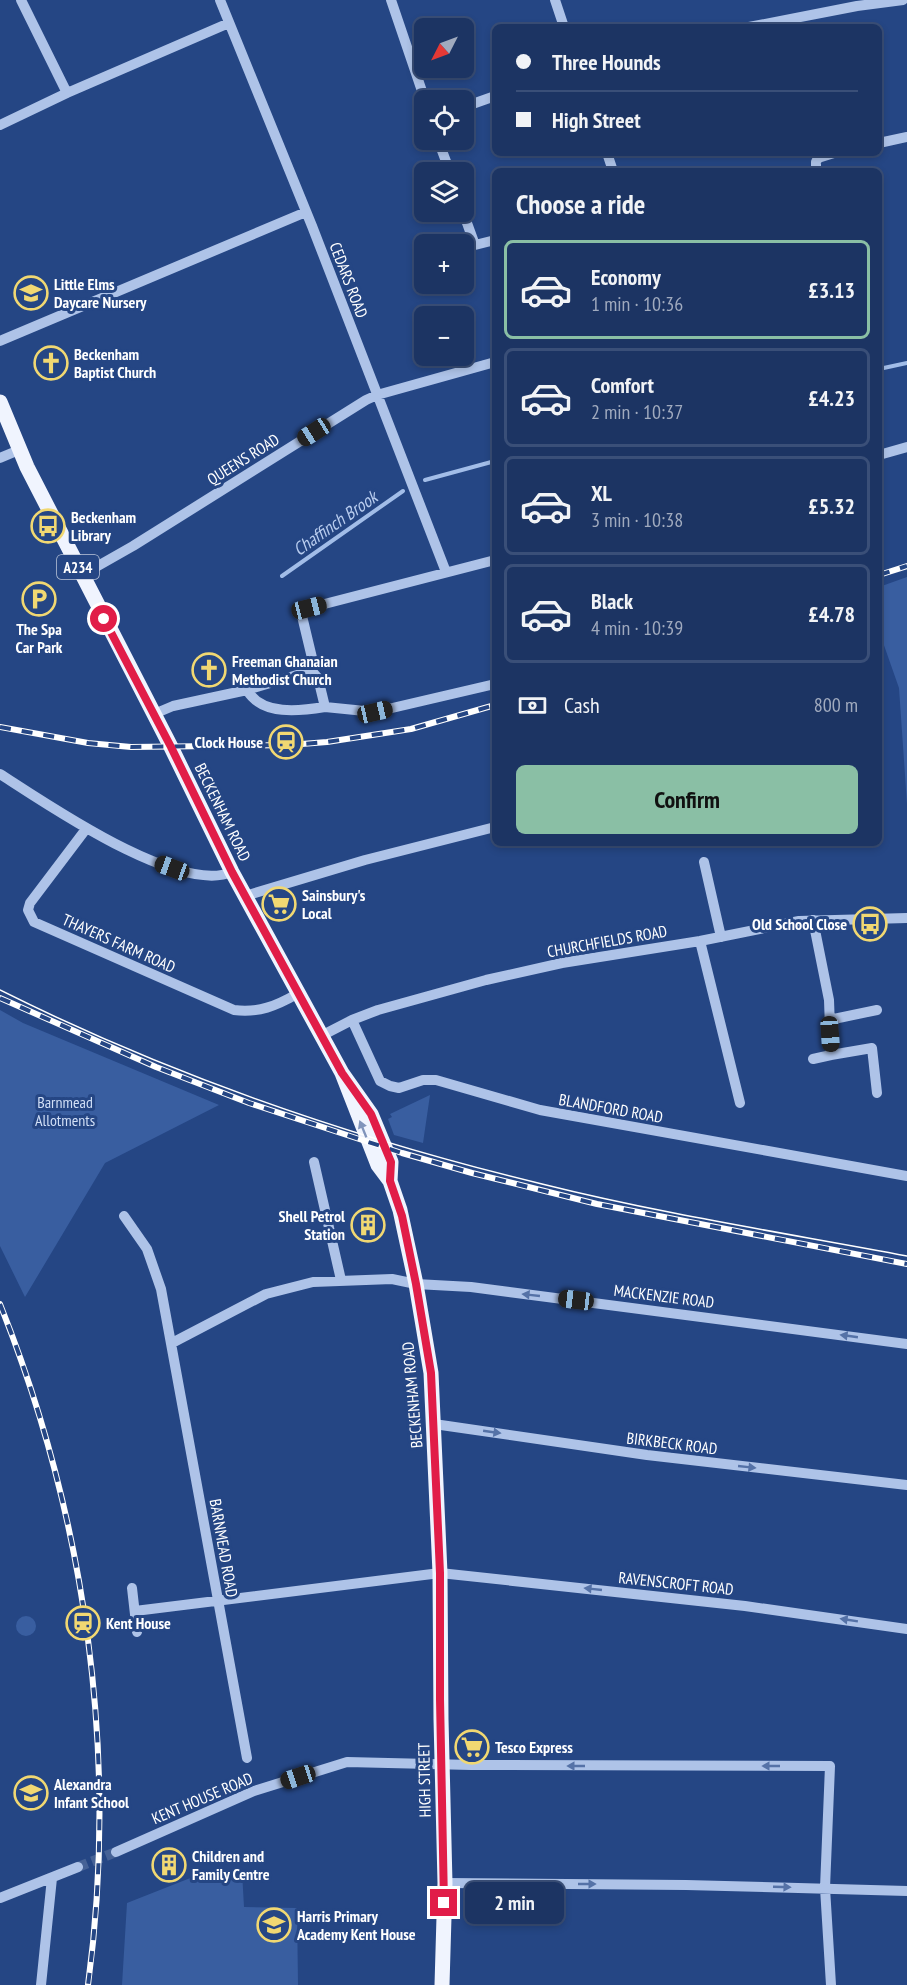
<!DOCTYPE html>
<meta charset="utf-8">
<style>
:root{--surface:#1c3463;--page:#253c69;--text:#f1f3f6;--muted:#a0aabe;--line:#3a4f78;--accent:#8abfa5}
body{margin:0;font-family:"PT Sans Narrow",sans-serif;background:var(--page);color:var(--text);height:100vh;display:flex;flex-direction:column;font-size:22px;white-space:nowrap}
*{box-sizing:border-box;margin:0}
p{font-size:20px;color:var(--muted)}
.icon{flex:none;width:33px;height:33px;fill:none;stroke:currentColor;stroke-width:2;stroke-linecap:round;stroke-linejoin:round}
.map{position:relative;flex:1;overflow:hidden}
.side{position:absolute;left:492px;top:168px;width:390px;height:678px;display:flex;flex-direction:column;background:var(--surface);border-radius:9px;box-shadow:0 3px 9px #0003,0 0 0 2px var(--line)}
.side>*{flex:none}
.top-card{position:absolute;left:492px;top:24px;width:390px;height:132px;border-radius:9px;box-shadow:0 3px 9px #0003,0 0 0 2px var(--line);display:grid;align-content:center;height:132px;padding:0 24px;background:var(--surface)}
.needle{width:39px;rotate:228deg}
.fabs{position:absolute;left:414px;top:18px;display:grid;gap:12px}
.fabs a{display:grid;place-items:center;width:60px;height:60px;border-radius:9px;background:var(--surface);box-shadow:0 3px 9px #0003,0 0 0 2px var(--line);font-size:30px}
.end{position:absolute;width:27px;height:27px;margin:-14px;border:8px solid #e11d48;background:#fff;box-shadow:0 0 0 3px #fff}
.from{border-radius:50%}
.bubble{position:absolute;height:42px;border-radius:9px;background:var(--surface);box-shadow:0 3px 9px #0003,0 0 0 2px var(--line);font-size:20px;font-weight:700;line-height:42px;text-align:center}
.car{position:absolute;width:18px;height:36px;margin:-18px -9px;border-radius:8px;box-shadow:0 0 4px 2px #0007;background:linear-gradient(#222 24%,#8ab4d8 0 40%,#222 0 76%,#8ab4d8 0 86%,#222 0)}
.top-card b{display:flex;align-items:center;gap:21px;height:57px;font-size:22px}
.top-card b+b{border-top:2px solid var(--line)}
.top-card i{width:15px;height:15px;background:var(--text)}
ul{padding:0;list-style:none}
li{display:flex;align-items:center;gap:18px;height:99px;margin:0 12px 9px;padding:0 12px;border:3px solid var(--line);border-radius:9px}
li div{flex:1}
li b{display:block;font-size:22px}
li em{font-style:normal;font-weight:700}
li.selected{border-color:var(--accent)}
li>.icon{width:54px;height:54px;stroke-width:1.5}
h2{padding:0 24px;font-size:27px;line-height:72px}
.pay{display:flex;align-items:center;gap:15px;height:66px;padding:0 24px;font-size:22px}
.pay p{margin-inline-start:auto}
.action{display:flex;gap:12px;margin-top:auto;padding:12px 24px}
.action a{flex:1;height:69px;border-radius:9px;background:var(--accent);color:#111;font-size:24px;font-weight:700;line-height:69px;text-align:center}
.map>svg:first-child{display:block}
.green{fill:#395ea0}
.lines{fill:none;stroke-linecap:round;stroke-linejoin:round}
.stream{stroke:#a2bde8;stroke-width:4}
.minor-tunnel{stroke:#466296;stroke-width:10;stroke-dasharray:10 5;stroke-linecap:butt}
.minor{stroke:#aec3e8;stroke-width:10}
.major{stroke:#f0f4fe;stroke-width:15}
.tram{stroke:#fff;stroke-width:1.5}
.rail-casing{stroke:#fff;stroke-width:6}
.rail{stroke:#254684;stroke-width:4;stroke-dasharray:11;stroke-linecap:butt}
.oneway{fill:#8094bb}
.oneway2{fill:#5572a7}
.route{stroke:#e11d48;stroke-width:8}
.labels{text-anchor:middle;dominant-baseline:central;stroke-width:6;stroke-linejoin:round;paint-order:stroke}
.shield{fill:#254684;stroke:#bec8da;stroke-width:1.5}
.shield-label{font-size:15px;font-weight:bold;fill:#fff}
.street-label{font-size:16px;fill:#fff;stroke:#254684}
.poi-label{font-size:16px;font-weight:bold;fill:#fff;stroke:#254684;text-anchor:start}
.park-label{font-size:16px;fill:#d1dff6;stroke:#254684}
.water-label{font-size:18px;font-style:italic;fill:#b9cdef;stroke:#254684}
</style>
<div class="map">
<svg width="907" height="1985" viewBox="0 0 907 1985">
<rect width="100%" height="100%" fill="#254684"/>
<path class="green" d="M907,577V804L899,688L879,631V587Z
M0,1010L23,1023L219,1105L105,1163L25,1297L0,1246Z
M430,1095L423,1143L394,1135L388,1119L392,1117L390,1114Z
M16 1626a10 10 0 1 1 20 0a10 10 0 1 1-20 0Z
M242,1872L244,1907L297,1908L298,1985H122L127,1903L203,1873Z"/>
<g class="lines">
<path class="stream" d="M879,369L907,363
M425,480L495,461
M282,576L403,491"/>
<path class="minor-tunnel" d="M78,1867L116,1852"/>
<path class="minor" d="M21,0L67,93
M220,0L312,226L446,572
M391,0L425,100
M555,0L564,27
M749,27L857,6L903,0
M464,107L495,96
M0,125L67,93L229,23
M438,140L450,172
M879,143L907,137
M607,153L613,171
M816,171V162L818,158L834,153
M463,212L475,245L495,240
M0,341L306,212
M879,455L907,447
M0,458L19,450
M82,575L133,546L366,400L377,395L495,362
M247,690C262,716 300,711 325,707L318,678L310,669
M325,707L375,712L495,684
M154,714L173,706L247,690L307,672L312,666L313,662L302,616L309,608L495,560
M0,774C47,804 178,895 232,872
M86,829L30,903L28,910L34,922L234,1010C259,1013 276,1006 297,994
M704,862L721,937
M245,896L365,860L495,827
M813,920L829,1000L831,1055L872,1048L877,1093
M700,941L740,1103
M352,1020L380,1081L390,1086L399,1088L423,1080H436L540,1110L907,1176
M829,1020L877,1010
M321,1036L352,1020L378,1010L486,980L562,963L700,941L799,921L907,918
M813,1059L831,1055
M314,1162L341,1280
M124,1216L147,1249L161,1289L247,1758
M172,1343L266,1294L313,1282L392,1279L416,1284L471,1287L907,1344
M434,1424L647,1455L907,1485
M132,1588L137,1632
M135,1611L440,1573L745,1606L907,1629
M116,1852L254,1791L347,1762L471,1765L830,1766L825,1888L831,1985
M445,1883L686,1885L907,1891
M0,1898L78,1867
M41,1985L52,1878"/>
<path class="major" d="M0,402L27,467L171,747L232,872L342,1073L371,1114L391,1162L390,1181
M342,1073L378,1165L390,1181L400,1210L416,1284L431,1373L440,1573L441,1719L445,1883L442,1985"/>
<path class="tram" d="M0,990C172,1076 356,1139 542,1184C662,1214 785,1233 907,1256"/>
<defs>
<path id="rail" d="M879,575L907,566
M0,727L88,743L131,747L289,745L327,742L411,729L495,705
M0,998L156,1067L249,1103L402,1153L472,1173L597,1204L907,1264
M0,1304C86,1519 119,1755 88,1985"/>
</defs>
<use href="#rail" class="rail-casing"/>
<use href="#rail" class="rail"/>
</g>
<defs><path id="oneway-solid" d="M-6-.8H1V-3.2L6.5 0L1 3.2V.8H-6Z" transform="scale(1.5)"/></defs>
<use class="oneway" href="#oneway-solid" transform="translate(363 1129) rotate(-112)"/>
<g class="oneway2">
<use href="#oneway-solid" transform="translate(531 1295) rotate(-174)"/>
<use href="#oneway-solid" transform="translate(849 1336) rotate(-172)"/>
<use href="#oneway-solid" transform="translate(492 1432) rotate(8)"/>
<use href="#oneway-solid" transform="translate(747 1467) rotate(6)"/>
<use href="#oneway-solid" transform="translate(593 1589) rotate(-174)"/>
<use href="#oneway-solid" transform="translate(849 1620) rotate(-171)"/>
<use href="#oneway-solid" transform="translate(576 1766) rotate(-180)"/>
<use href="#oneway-solid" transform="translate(771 1766) rotate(-180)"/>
<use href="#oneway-solid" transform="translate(587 1884)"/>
<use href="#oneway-solid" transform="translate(782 1887) rotate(2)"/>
</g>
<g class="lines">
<path class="route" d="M104,619L171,747L232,872L342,1073L371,1114L391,1162L390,1181L402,1216L416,1284L431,1373L440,1573V1699L444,1903"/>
</g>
<defs>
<symbol id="school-ring" viewBox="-11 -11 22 22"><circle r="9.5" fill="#254684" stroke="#f1d872" stroke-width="1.5"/><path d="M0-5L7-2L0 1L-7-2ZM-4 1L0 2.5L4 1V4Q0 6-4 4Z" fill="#f1d872"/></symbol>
<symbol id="church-ring" viewBox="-11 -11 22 22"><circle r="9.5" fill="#254684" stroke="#f1d872" stroke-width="1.5"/><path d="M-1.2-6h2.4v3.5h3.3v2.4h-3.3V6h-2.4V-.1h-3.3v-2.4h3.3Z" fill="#f1d872"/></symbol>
<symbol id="bus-ring" viewBox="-11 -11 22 22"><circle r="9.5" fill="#254684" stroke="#f1d872" stroke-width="1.5"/><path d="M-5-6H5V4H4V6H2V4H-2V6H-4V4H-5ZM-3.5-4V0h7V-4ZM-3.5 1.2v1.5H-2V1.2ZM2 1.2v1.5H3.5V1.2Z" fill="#f1d872"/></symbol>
<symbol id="parking-ring" viewBox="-11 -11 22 22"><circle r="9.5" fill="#254684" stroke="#f1d872" stroke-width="1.5"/><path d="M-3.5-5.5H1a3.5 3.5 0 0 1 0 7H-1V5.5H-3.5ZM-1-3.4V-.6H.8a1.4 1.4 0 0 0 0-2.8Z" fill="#f1d872"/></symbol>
<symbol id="station-ring" viewBox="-11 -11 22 22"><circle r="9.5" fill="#254684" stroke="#f1d872" stroke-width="1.5"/><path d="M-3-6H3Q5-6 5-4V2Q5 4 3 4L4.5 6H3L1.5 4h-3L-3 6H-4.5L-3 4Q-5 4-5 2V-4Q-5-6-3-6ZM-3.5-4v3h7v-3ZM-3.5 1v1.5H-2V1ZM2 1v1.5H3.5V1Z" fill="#f1d872"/></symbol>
<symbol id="supermarket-ring" viewBox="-11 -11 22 22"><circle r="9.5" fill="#254684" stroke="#f1d872" stroke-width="1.5"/><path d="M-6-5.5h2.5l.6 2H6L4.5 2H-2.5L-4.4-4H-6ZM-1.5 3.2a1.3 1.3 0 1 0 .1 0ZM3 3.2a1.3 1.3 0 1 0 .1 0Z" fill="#f1d872"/></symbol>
<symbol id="building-ring" viewBox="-11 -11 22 22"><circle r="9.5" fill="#254684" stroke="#f1d872" stroke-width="1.5"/><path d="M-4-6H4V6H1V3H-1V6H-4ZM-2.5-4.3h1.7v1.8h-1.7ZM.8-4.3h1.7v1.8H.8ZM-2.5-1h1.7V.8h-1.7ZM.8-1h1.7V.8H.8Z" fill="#f1d872"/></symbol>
</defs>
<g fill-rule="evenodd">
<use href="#school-ring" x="12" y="274" width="38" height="38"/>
<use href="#church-ring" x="32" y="344" width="38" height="38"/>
<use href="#bus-ring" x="29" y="507" width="38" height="38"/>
<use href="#parking-ring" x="20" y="580" width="38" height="38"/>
<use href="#church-ring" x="190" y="651" width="38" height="38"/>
<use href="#station-ring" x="267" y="723" width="38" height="38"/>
<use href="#supermarket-ring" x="260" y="885" width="38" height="38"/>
<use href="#bus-ring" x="851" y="905" width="38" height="38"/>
<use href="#building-ring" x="349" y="1206" width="38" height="38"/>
<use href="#station-ring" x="64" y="1604" width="38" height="38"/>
<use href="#supermarket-ring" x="453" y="1728" width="38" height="38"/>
<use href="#school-ring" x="12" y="1774" width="38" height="38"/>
<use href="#building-ring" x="150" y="1846" width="38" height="38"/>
<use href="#school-ring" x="255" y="1906" width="38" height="38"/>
</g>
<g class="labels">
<rect class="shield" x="57" y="555" width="42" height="24" rx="4.5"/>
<g class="shield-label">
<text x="78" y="567">A234</text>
</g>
<g class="street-label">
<text transform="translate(349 280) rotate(69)">CEDARS ROAD</text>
<text transform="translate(243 459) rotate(-32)">QUEENS ROAD</text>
<text transform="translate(223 812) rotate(64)">BECKENHAM ROAD</text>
<text transform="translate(607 941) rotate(-10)">CHURCHFIELDS ROAD</text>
<text transform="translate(119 943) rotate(24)">THAYERS FARM ROAD</text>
<text transform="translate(611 1108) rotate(10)">BLANDFORD ROAD</text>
<text transform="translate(664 1296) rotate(7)">MACKENZIE ROAD</text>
<text transform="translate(412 1395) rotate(-95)">BECKENHAM ROAD</text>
<text transform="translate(672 1443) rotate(7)">BIRKBECK ROAD</text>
<text transform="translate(224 1548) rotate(80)">BARNMEAD ROAD</text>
<text transform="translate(676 1583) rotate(6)">RAVENSCROFT ROAD</text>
<text transform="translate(424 1780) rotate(-91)">HIGH STREET</text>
<text transform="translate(202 1798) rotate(-23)">KENT HOUSE ROAD</text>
</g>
<g class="poi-label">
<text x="54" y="284">Little Elms<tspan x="54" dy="18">Daycare Nursery</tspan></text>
<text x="74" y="354">Beckenham<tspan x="74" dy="18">Baptist Church</tspan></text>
<text x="71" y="517">Beckenham<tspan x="71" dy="18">Library</tspan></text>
<text x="39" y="629" text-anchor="middle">The Spa<tspan x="39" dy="18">Car Park</tspan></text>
<text x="232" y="661">Freeman Ghanaian<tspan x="232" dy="18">Methodist Church</tspan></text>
<text x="263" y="742" text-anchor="end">Clock House</text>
<text x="302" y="895">Sainsbury's<tspan x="302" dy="18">Local</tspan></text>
<text x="847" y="924" text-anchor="end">Old School Close</text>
<text x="345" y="1216" text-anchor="end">Shell Petrol<tspan x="345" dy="18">Station</tspan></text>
<text x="106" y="1623">Kent House</text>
<text x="495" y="1747">Tesco Express</text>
<text x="54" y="1784">Alexandra<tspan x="54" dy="18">Infant School</tspan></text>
<text x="192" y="1856">Children and<tspan x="192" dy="18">Family Centre</tspan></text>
<text x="297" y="1916">Harris Primary<tspan x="297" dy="18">Academy Kent House</tspan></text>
</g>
<g class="park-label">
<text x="65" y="1102">Barnmead<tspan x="65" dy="18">Allotments</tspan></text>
</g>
<g class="water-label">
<text transform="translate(335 523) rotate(-35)">Chaffinch Brook</text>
</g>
</g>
</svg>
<div class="fabs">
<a><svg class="needle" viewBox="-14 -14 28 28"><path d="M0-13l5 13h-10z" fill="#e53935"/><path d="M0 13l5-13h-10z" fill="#a0aabe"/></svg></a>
<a><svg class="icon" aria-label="locate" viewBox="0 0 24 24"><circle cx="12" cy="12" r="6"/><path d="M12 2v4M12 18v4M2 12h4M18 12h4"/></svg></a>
<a><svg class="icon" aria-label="layers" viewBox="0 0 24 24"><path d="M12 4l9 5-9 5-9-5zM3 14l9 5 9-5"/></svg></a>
<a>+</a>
<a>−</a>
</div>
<i class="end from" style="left:104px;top:619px"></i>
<i class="end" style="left:444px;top:1903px"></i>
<div class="bubble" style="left:465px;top:1882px;width:99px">2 min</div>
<i class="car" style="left:314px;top:432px;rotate:238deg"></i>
<i class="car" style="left:309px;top:608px;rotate:76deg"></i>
<i class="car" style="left:375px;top:712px;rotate:77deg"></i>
<i class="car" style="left:172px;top:868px;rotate:290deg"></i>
<i class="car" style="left:830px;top:1034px;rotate:176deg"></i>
<i class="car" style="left:576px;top:1300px;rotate:277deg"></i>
<i class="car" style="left:298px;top:1777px;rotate:252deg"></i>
<div class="top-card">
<b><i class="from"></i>Three Hounds</b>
<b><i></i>High Street</b>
</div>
<section class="side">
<h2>Choose a ride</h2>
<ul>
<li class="selected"><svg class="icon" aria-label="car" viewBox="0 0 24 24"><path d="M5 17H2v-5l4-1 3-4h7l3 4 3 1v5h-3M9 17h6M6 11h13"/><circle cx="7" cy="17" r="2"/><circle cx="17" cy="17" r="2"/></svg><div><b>Economy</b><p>1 min · 10:36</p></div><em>£3.13</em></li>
<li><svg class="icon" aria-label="car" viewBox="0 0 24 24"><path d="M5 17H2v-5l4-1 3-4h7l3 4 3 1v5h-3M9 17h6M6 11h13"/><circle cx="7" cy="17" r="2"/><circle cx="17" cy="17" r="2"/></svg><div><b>Comfort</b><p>2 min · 10:37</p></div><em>£4.23</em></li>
<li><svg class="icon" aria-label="car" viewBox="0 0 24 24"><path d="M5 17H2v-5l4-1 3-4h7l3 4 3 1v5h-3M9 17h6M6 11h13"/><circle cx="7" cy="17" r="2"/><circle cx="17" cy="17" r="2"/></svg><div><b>XL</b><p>3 min · 10:38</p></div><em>£5.32</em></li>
<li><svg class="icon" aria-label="car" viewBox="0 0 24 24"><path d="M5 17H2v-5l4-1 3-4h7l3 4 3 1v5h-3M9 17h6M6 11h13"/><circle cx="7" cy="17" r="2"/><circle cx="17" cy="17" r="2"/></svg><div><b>Black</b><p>4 min · 10:39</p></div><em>£4.78</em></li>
</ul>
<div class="pay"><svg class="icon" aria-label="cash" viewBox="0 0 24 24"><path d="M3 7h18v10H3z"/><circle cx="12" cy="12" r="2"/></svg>Cash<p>800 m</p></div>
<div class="action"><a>Confirm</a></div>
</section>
</div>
